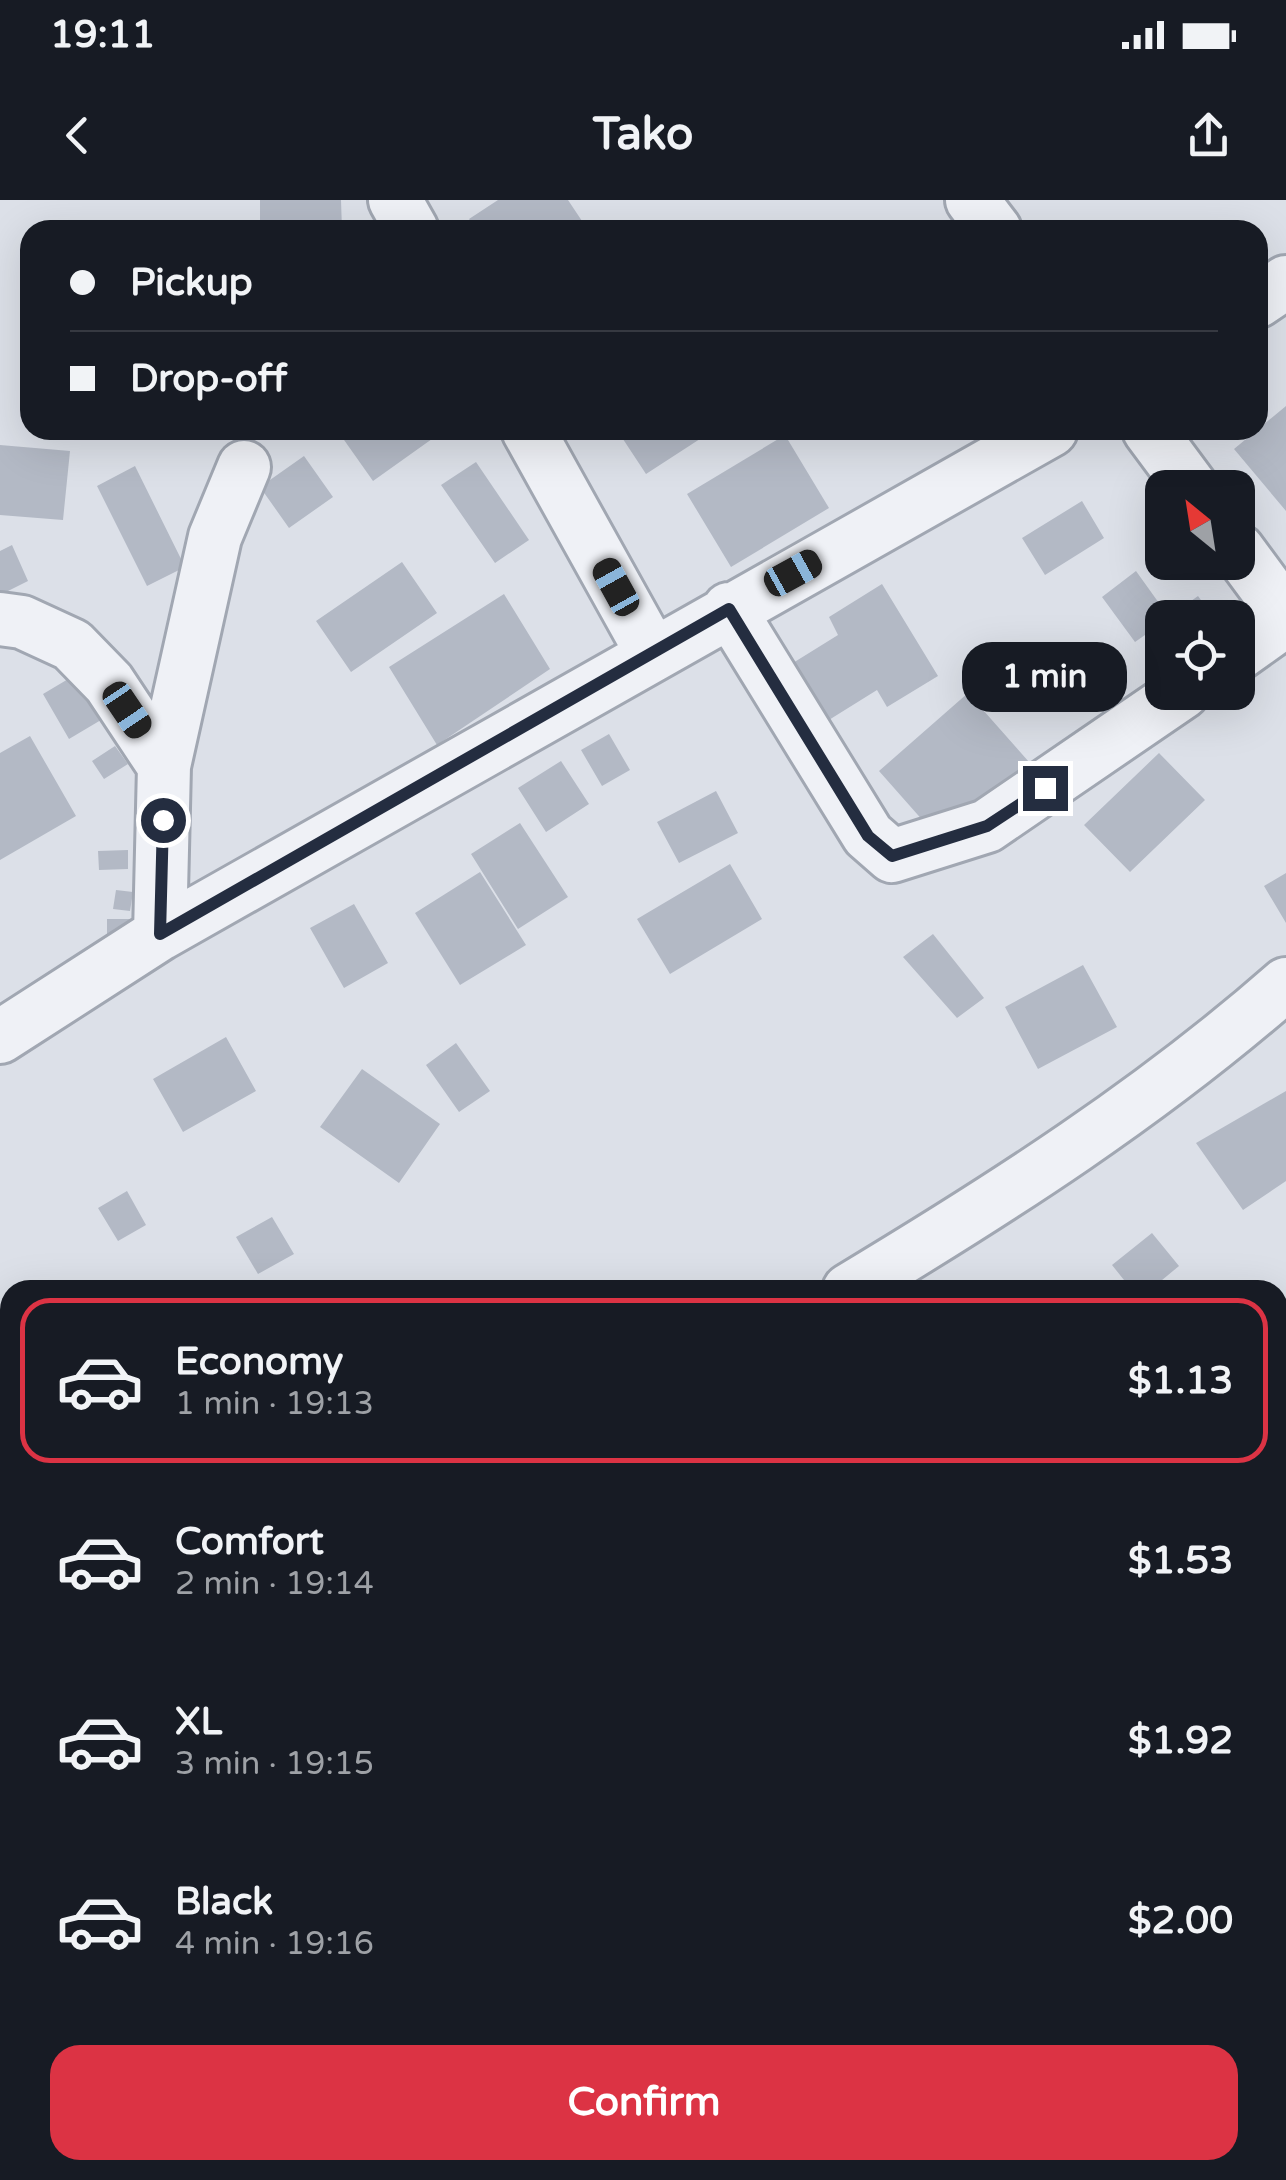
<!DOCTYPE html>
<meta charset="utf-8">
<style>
:root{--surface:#171b24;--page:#242831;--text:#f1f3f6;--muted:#9ea1a6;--line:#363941;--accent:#dc3344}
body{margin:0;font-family:"Varela Round",sans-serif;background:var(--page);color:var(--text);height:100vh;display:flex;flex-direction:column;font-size:38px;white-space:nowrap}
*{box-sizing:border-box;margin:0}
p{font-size:32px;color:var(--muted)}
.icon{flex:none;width:55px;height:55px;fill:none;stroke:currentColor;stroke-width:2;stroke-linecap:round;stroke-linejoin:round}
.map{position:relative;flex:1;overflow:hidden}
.sheet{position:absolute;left:0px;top:1080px;width:1288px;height:900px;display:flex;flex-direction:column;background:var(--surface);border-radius:30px 30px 0 0;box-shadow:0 10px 40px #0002}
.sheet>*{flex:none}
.guide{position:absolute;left:20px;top:20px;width:1248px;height:220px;border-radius:30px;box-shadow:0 10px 40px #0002;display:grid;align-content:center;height:220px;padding:0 50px;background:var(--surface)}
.needle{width:65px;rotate:330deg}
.controls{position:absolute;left:1145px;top:270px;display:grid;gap:20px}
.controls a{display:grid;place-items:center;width:110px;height:110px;border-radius:20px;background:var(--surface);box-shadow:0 10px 40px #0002;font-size:50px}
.end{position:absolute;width:45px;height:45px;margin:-22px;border:12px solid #242d40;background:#fff;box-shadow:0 0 0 5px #fff}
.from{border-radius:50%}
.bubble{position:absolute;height:70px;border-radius:30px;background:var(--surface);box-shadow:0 10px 40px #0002;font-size:32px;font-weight:800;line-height:70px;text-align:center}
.car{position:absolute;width:30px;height:60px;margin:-30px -15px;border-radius:12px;box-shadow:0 0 8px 2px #0007;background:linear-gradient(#222 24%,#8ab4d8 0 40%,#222 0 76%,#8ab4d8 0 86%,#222 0)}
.guide b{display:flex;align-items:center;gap:35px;height:95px;font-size:38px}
.guide b+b{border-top:2px solid var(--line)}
.guide i{width:25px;height:25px;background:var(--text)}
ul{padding:18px 0 0;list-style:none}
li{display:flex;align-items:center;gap:30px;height:165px;margin:0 20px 15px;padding:0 30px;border:5px solid transparent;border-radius:30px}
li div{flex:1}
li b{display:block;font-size:38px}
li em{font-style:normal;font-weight:800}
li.selected{border-color:var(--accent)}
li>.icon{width:90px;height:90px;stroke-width:1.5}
.primary-button{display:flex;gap:20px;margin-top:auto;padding:20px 50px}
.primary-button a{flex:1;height:115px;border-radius:30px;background:var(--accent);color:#fff;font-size:40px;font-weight:800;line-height:115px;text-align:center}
.status{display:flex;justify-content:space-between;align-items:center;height:70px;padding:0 50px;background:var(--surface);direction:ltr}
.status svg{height:28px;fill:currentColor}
header{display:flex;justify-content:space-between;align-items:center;height:130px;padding:0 50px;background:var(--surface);font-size:45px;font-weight:800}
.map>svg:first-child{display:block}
.building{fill:#b3b9c5}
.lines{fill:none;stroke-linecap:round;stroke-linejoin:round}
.minor-casing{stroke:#a1a7b2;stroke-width:58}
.minor{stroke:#eff1f6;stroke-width:52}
.route{stroke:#242d40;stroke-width:12}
</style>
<div class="status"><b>19:11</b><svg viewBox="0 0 49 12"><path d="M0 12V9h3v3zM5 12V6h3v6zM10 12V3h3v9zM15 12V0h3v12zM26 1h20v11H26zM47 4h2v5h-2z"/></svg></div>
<header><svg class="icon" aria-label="back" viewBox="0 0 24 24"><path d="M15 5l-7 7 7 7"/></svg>Tako<svg class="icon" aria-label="share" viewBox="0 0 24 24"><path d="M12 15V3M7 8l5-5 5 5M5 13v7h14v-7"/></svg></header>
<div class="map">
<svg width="1286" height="1980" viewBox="0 0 1286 1980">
<rect width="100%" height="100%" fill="#dce0e8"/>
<path class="building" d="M260,0H341L342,30H260Z
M498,0H568L588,30H477L469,19Z
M91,21L167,26V30H90Z
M1286,206V311L1234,249Z
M337,230H435L439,234L373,281Z
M617,230H698L703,237L646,274Z
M785,235L829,308L731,367L687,294Z
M0,245L70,251L63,320L0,315Z
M304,256L333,297L289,328L260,287Z
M476,262L529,340L495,363L441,285Z
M135,266L185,367L147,386L97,286Z
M1082,301L1104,338L1045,375L1022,338Z
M12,345L28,381L0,395V351Z
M402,362L437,413L351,472L316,421Z
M1136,371L1169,417L1198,396L1214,418H1162V458L1145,435L1135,442L1102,397Z
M882,384L938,476L887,507L877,490L816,528L780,471L838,435L829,417Z
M504,394L550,469L437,545L389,467Z
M80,472L106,517L69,539L43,494Z
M968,493L1029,562L940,640L879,571Z
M609,534L630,570L602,586L581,550Z
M30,536L76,616L0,660V553Z
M115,546L128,564L104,579L92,561Z
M1159,553L1205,600L1130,672L1084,625Z
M561,561L589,604L546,632L518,588Z
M716,591L738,633L679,663L657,622Z
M520,623L568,697L518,729L471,654Z
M128,650V669L99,670L98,651Z
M730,664L762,719L670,774L637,719Z
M480,672L526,745L460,785L415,713Z
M1286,673V723L1264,686Z
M116,690L133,692L130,711L113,709Z
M354,704L388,763L344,788L310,728Z
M107,719H131L130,739L107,738Z
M933,734L984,798L957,818L903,757Z
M1083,765L1117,827L1038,869L1005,807Z
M226,837L256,891L183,932L153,879Z
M456,843L490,891L459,912L426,865Z
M362,869L440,924L399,983L320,927Z
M1286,891V981L1243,1010L1196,943Z
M127,991L146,1025L118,1041L98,1008Z
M272,1017L294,1054L258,1074L236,1037Z
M1152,1033L1179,1066L1150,1090H1132L1112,1065Z
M0,1204L10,1211V1250L0,1263Z
M10,1343V1429L0,1421V1356Z
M10,1592V1631L0,1623V1604Z
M10,1690V1725L0,1715V1700Z
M113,1970H159L164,1980H94Z
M820,1970H848L834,1980H826Z
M954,1970H1014L1019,1978L950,1980L947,1974Z"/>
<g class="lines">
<defs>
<path id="minor" d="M395,0L412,30
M972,0L995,30
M1258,101L1286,82
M528,230L652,453
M1149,230L1192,288
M1238,350L1286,415
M729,409L868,635L892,656L987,626L1183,492
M0,419L22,422L72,445L109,483L164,566L160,734
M1238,454L1286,420
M164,566L215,337L244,267
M0,837L160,734L1051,230
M849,1090C1002,998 1152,902 1286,784
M0,1908L10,1902
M87,1970L91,1980
M323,1970L327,1980"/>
</defs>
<use href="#minor" class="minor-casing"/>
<use href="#minor" class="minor"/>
</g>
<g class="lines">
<path class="route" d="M163,620L160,734L729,409L868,636L892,656L987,626L1045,588"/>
</g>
</svg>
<div class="controls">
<a><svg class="needle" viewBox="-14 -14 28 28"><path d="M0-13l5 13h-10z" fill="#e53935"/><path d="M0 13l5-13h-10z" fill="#9ea1a6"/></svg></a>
<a><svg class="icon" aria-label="locate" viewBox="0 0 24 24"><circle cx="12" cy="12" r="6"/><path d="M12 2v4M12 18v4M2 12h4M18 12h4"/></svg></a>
</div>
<i class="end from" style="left:163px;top:620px"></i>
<i class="end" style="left:1045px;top:588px"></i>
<div class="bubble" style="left:962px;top:442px;width:165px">1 min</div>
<i class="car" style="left:793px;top:373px;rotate:61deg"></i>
<i class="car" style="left:616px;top:387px;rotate:331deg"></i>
<i class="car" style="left:127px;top:510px;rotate:146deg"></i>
<div class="guide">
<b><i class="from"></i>Pickup</b>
<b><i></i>Drop-off</b>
</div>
<section class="sheet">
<ul>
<li class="selected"><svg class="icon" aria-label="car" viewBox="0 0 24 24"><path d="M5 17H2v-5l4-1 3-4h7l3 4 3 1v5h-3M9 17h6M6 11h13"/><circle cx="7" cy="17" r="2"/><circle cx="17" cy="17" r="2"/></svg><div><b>Economy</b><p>1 min · 19:13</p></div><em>$1.13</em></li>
<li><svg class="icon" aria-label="car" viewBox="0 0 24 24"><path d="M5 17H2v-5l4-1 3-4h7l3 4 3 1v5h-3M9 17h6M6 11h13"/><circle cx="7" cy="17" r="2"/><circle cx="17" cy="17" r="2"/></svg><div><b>Comfort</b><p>2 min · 19:14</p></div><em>$1.53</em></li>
<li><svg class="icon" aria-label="car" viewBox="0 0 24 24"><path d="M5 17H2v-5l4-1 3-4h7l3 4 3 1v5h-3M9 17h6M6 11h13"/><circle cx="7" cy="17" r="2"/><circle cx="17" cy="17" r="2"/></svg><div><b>XL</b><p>3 min · 19:15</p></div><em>$1.92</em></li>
<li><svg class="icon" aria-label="car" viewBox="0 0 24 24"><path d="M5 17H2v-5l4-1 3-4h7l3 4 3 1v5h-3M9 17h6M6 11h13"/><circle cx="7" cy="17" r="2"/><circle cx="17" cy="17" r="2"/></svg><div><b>Black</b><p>4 min · 19:16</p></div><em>$2.00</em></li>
</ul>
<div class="primary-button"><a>Confirm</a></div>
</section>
</div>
